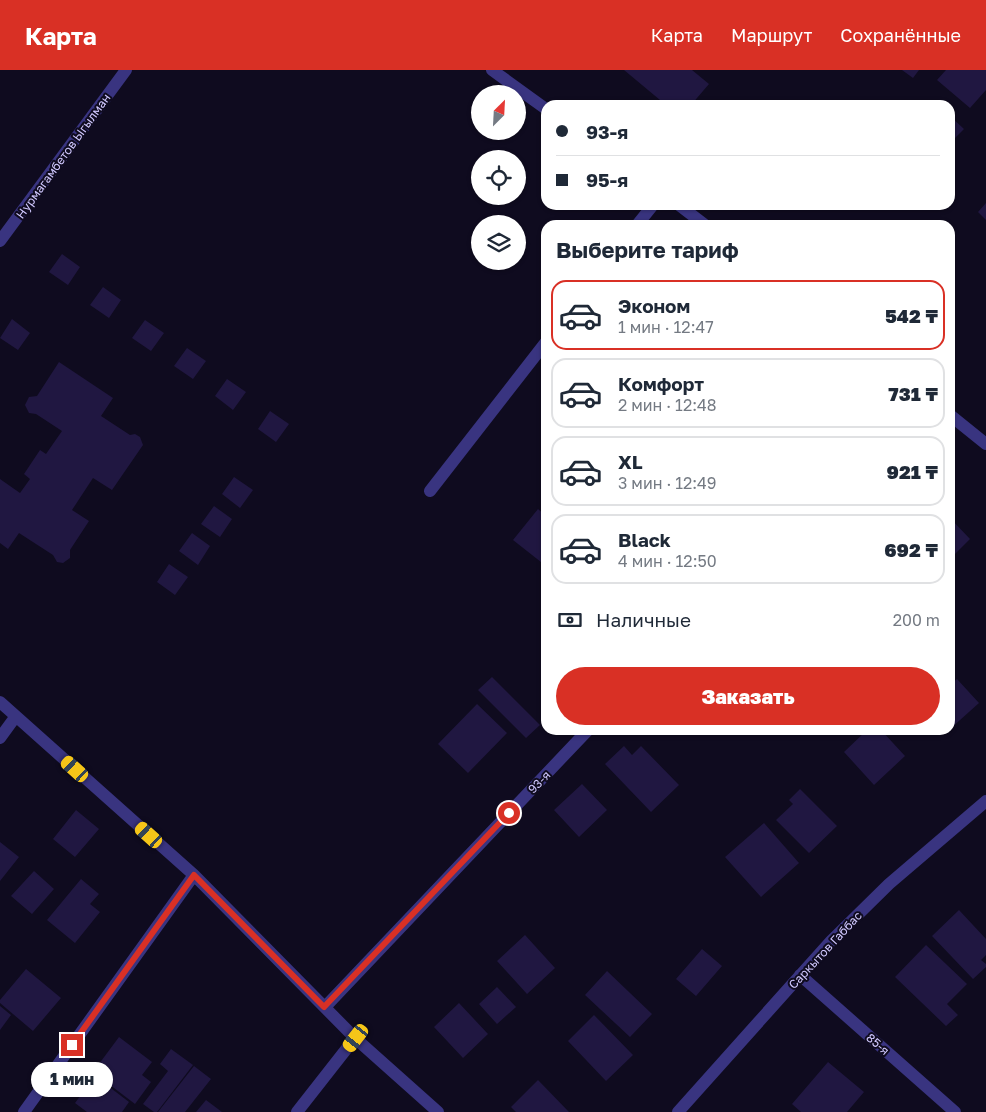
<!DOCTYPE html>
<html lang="ru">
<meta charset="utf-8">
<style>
:root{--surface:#fff;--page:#f2f2f3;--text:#1f2937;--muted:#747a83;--line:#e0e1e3;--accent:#d93025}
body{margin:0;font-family:"Golos Text",sans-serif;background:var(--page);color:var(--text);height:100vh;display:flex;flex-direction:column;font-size:19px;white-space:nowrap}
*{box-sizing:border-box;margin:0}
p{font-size:16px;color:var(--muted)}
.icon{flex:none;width:28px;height:28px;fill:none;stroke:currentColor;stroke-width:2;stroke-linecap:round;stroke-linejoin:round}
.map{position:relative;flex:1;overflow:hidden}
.drawer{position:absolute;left:541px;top:150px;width:414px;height:515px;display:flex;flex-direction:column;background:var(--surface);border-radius:15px;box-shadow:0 1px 4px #0004}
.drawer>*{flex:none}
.guide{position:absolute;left:541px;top:30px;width:414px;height:110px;border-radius:15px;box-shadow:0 1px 4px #0004;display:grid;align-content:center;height:110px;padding:0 15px;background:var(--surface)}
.needle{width:32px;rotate:24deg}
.tools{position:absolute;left:471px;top:15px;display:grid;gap:10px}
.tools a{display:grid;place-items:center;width:55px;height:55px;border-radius:50%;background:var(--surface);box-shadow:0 1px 4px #0004;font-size:25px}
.end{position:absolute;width:22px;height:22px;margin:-11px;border:6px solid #d93025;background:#fff;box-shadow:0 0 0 2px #fff}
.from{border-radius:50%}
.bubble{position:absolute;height:35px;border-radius:18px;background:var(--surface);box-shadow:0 1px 4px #0004;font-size:16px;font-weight:800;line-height:35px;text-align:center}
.car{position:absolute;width:15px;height:30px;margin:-15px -8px;border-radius:6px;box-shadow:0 0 4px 1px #0007;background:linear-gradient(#f5c518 24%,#345 0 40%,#f5c518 0 76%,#345 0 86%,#f5c518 0)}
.guide b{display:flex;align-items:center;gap:18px;height:48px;font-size:19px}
.guide b+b{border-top:1px solid var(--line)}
.guide i{width:12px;height:12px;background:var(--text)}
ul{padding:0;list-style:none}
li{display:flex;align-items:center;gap:15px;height:70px;margin:0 10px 8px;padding:0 5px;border:2px solid var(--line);border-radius:15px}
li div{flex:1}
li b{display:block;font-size:19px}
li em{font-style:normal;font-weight:800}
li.active{border-color:var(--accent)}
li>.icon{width:45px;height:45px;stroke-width:1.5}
h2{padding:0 15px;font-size:22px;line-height:60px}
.pay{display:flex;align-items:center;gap:12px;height:55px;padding:0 15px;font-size:19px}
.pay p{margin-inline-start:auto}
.button{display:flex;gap:10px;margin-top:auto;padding:10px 15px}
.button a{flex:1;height:58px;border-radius:30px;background:var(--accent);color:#fff;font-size:20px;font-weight:800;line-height:58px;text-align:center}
header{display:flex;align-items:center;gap:30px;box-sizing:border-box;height:70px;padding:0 25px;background:var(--accent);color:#fff}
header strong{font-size:24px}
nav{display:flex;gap:28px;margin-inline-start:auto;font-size:18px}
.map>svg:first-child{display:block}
.building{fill:#201741}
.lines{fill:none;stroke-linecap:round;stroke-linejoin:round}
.minor{stroke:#393480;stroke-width:12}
.route{stroke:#d93025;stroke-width:6}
.labels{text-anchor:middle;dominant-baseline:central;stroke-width:4;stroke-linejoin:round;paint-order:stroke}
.street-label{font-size:12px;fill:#d1c9ff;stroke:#0f0b1f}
</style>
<header>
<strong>Карта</strong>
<nav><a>Карта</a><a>Маршрут</a><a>Сохранённые</a></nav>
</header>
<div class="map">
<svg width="986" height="1042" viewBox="0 0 986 1042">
<rect width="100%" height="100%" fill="#0f0b1f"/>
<path class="building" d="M624,0H692L709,14L691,35H666Z
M902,0H919L913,8Z
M946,0H986V20L970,38L937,10Z
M950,46L964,59L950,73Z
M986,133V150L978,142Z
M62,184L80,197L68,215L49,202Z
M103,217L121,230L109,248L90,235Z
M12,249L30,263L18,280L0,268Z
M145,250L164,263L151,281L132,268Z
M187,278L206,291L193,309L174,296Z
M59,292L113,328L101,346L130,365L135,364L140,367L143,375L112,420L93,408L72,440L89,451L70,480V488L63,493L57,492L53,485L19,463L8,479L0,473V409L20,423L30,409L24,404L40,380L46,384L62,361L36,344L29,343L25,335L29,327L37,326Z
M227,309L246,322L233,340L215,326Z
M270,341L289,354L276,372L258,359Z
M234,407L253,420L240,438L222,424Z
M214,436L232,449L220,467L201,454Z
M538,439L546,446V496L513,470Z
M950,448L970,469L954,485L950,481Z
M192,463L210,476L198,495L179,481Z
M169,494L188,507L175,525L157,512Z
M492,607L540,655L526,668L478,620Z
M957,609L979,633L950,659V615Z
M477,634L507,663L468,703L438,674Z
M867,660H881L905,686L874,715L844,682Z
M624,676L632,685L641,676L679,715L651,742L605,694Z
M582,714L607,740L579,767L554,740Z
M800,719L837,756L809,783L776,750L793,734L789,730Z
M76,740L99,759L75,787L53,769Z
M764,753L799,793L761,827L725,787Z
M0,772L19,787L0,811Z
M34,801L54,819L32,844L11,826Z
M81,809L99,824L90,834L100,842L75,873L47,850Z
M959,840L986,869V885L981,890L986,894V897L973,909L932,866Z
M525,865L555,898L527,924L497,891Z
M926,875L967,914L947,934L958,945L946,956L895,907Z
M702,879L722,896L696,926L676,909Z
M26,899L61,928L33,961L0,933V930Z
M607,901L652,944L630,967L585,925Z
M497,917L516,937L497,954L479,934Z
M459,933L488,964L463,988L434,957Z
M0,936L11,945L0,960Z
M594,945L633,985L606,1011L568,971Z
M119,967L152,992L142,1005L151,1012L135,1034L93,1002Z
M171,979L193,995L157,1042H154L143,1034L168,1001L160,994Z
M828,992L864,1022L847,1042H801L792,1034Z
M194,996L211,1009L185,1042H158Z
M95,1006L129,1032L122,1042H87L75,1033Z
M538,1010L569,1042H516L511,1037Z
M206,1030L222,1042H196Z"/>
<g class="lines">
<path class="minor" d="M492,0L546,39
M679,135L705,155
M637,155L653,135
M0,171L126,0
M950,345L986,374
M430,421L546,272
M0,632L194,805L355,968L438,1042
M0,668L16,646
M800,905L955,1042
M325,937L588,660
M24,1042L194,805
M297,1042L355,968
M678,1042L831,871L889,814L986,731"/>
</g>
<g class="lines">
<path class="route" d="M72,975L194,805L324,937L509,743"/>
</g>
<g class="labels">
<g class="street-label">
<text transform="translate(63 86) rotate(-54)">Нурмагамбетов Ыгылман</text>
<text transform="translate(539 712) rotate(-46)">93-я</text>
<text transform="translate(825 880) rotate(-47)">Саркытов Габбас</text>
<text transform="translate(878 974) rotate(41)">85-я</text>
</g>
</g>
</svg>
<div class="tools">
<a><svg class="needle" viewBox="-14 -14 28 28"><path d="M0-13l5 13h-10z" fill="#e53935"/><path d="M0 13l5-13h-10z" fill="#747a83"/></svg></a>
<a><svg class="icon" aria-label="locate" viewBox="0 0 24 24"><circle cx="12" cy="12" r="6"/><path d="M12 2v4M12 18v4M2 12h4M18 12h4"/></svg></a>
<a><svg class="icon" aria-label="layers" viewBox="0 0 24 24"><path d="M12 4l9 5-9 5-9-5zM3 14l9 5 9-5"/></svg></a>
</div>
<i class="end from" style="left:509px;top:743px"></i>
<i class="end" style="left:72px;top:975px"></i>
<div class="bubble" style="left:31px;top:992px;width:82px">1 мин</div>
<i class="car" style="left:75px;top:699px;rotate:312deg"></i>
<i class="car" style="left:149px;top:765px;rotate:312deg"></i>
<i class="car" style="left:356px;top:968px;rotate:218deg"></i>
<div class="guide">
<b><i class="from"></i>93-я</b>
<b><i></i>95-я</b>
</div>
<section class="drawer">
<h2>Выберите тариф</h2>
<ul>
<li class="active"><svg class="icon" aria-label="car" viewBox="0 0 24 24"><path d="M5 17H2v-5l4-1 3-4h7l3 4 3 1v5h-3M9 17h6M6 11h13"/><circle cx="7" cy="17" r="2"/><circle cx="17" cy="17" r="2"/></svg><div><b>Эконом</b><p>1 мин · 12:47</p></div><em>542 ₸</em></li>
<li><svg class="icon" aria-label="car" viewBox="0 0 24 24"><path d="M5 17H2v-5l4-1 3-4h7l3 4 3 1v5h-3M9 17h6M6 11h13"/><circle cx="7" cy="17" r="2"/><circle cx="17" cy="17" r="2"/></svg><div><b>Комфорт</b><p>2 мин · 12:48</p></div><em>731 ₸</em></li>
<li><svg class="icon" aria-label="car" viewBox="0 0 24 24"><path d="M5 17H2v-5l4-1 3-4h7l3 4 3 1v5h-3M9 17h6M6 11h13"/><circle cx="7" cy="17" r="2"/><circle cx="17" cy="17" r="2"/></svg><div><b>XL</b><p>3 мин · 12:49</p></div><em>921 ₸</em></li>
<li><svg class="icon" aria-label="car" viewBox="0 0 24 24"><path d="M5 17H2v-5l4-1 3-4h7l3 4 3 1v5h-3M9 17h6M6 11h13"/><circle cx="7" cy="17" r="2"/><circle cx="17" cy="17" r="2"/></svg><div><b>Black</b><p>4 мин · 12:50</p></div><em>692 ₸</em></li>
</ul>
<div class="pay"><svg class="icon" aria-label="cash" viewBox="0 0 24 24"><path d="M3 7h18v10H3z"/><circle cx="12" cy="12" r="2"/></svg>Наличные<p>200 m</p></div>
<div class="button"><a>Заказать</a></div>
</section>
</div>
